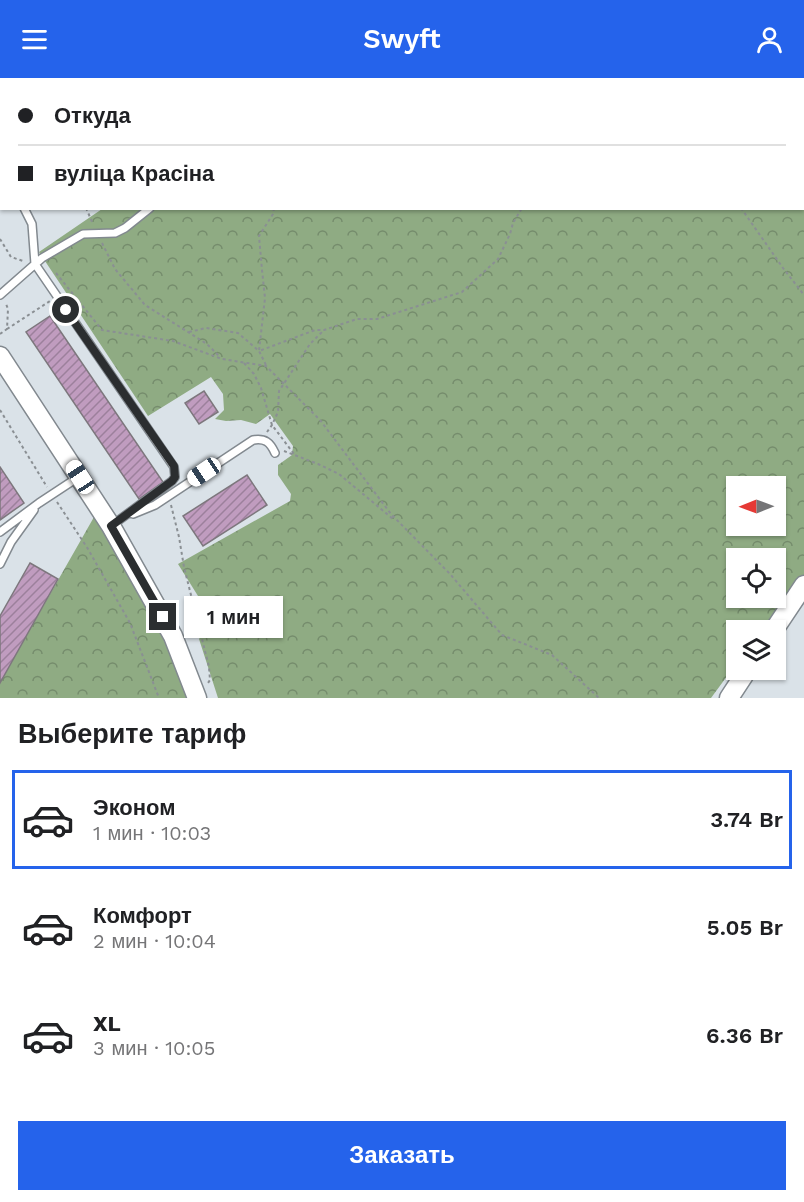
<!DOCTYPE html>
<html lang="ru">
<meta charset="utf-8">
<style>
:root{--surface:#fff;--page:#f6f6f6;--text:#202124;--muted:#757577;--line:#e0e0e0;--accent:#2563eb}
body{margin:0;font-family:"Work Sans",sans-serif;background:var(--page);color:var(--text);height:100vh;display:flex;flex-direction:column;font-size:22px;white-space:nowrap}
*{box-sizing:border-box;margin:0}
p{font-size:20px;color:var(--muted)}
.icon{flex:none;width:33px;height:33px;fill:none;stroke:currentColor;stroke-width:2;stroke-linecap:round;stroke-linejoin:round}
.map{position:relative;height:620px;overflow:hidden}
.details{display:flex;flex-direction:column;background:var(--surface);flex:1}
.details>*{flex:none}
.hud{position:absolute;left:0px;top:0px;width:804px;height:132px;box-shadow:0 2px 4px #0004;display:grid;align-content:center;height:132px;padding:0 18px;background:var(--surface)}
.needle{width:39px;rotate:269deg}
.controls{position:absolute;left:726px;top:398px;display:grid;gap:12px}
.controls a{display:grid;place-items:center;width:60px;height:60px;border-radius:0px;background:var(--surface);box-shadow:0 2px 4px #0004;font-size:30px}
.end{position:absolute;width:27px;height:27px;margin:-14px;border:8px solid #2b2e30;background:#fff;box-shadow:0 0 0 3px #fff}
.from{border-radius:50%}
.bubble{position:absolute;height:42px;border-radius:0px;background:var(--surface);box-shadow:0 2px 4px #0004;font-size:20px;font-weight:600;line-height:42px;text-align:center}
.car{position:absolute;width:18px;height:36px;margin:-18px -9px;border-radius:8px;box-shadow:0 0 4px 2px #0007;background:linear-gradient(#fff 24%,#345 0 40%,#fff 0 76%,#345 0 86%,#fff 0)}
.hud b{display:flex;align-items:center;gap:21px;height:57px;font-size:22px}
.hud b+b{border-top:2px solid var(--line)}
.hud i{width:15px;height:15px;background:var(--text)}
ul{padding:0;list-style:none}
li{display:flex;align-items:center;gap:18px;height:99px;margin:0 12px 9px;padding:0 6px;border:3px solid transparent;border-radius:0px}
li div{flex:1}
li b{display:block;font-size:22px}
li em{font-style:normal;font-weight:600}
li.selected{border-color:var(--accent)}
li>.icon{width:54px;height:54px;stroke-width:1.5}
h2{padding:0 18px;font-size:27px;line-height:72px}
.button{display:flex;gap:12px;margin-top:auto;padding:12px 18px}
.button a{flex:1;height:69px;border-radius:0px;background:var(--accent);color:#fff;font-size:24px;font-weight:600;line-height:69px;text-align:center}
header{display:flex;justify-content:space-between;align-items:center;height:78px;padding:0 18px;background:var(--accent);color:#fff;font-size:27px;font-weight:600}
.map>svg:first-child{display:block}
.forest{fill:url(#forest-crowns);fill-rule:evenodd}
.building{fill:url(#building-hatch);stroke:#7d777d;stroke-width:1.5}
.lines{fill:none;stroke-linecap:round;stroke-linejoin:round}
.lane-casing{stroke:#82898f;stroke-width:10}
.secondary-casing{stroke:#82898f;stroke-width:21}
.path{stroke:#8a8f93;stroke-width:2;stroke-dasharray:3 3;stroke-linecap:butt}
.lane{stroke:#fff;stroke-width:7}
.secondary{stroke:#fff;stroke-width:18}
.route{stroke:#2b2e30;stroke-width:8}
</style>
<header><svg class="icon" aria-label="menu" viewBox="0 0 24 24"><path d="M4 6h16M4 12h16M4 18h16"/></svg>Swyft<svg class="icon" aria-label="person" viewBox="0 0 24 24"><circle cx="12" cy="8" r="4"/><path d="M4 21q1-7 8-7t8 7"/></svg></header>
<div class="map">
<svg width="804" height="620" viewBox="0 0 804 620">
<defs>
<pattern id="forest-crowns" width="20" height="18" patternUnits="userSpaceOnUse" patternTransform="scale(1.5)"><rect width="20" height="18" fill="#8fab83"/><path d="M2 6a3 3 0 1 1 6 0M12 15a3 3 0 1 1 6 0" fill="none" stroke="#758c6c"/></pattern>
<pattern id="building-hatch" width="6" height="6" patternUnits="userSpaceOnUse" patternTransform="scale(1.5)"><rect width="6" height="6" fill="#c09cbf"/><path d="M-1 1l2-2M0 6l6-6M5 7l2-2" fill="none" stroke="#9c809c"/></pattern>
</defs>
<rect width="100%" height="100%" fill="#dae2e8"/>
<path class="forest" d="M81,0H804V499L763,552H736V586L711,620H218L199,561L213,542L178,486L290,423L291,416L278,397V387L292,377L293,368L270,336L256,346L241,342L226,343L215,341L224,332L223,316L211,299L148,338L39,174L102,131L802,130V2H82ZM736,408H776V447H736ZM736,480H776V519H736Z
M98,432L171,559L192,620H0V604Z"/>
<path class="building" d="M18,0H56L57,2H15Z
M50,238L163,404L139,421L26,254Z
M204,313L218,334L199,346L185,325Z
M0,389L24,425L0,442Z
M247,397L267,427L203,468L183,438Z
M30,485L58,501L0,605V538Z"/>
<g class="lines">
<defs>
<path id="lane" d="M229,2L230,0
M0,50L2,49
M0,91L2,93
M24,130L32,146L35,186L174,389L175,399L172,403L111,448
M0,217L42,180L83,156L115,155L125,150L150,130
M133,436L155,427L253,362C265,360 270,364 275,375
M0,454L39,425L77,400
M0,486L11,464L34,432"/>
<path id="secondary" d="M0,278L111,448L173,558L197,620
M774,552L804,507
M729,620L748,591"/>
</defs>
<use href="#lane" class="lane-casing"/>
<use href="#secondary" class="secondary-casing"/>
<path class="path" d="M3,0L4,2
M636,0L637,2
M663,2V0
M86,130L93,146
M274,130L273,136L259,158L262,192L265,220L259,273L315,252H324L357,241H377L462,214L498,181L510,156L513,145L522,130
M741,130L783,190L804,217
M0,161L11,179L23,183
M102,165L115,191L145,227L207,266L220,279
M56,195L102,252L173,263L222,281L266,288L320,342L391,436L450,496L502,557L552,577L599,620
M7,251L50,223
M189,254L206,250L238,255L259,273L266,287
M0,256L7,251L8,231L6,226
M244,285L254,296L261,310L272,347L294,376
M0,332L47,409
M267,354L272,347L278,334L279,313L310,266L324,252
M284,373L318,386L339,396L393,441
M57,424L88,471L130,545L159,620
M171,427L179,459L184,489L209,589L210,602L208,605"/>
<use href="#lane" class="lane"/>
<use href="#secondary" class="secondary"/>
</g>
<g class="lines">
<path class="route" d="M66,232L174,388L175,399L172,403L111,448L163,539"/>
</g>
</svg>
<div class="controls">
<a><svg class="needle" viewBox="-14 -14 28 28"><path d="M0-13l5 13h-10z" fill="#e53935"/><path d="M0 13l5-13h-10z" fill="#757577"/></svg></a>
<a><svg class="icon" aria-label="locate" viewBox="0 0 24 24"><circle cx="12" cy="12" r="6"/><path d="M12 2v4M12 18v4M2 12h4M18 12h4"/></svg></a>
<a><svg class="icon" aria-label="layers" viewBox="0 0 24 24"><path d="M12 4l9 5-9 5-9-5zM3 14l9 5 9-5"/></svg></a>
</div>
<i class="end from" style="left:66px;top:232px"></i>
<i class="end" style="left:163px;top:539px"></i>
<div class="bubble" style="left:184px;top:518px;width:99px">1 мин</div>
<i class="car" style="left:204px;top:394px;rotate:236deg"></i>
<i class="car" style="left:80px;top:399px;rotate:327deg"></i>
<div class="hud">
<b><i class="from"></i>Откуда</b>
<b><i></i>вуліца Красіна</b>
</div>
</div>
<section class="details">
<h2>Выберите тариф</h2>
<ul>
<li class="selected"><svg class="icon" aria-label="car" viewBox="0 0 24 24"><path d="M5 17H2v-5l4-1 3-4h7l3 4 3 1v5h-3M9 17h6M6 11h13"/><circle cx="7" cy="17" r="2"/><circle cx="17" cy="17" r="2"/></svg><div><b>Эконом</b><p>1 мин · 10:03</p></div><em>3.74 Br</em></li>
<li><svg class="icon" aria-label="car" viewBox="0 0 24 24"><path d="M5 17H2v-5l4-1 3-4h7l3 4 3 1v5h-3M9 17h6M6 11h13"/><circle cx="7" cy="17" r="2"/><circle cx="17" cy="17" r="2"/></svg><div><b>Комфорт</b><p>2 мин · 10:04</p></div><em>5.05 Br</em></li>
<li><svg class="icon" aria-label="car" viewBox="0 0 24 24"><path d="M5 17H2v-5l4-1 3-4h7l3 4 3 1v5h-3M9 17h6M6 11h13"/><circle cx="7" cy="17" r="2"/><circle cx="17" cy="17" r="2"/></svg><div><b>XL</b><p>3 мин · 10:05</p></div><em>6.36 Br</em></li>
</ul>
<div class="button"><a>Заказать</a></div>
</section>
